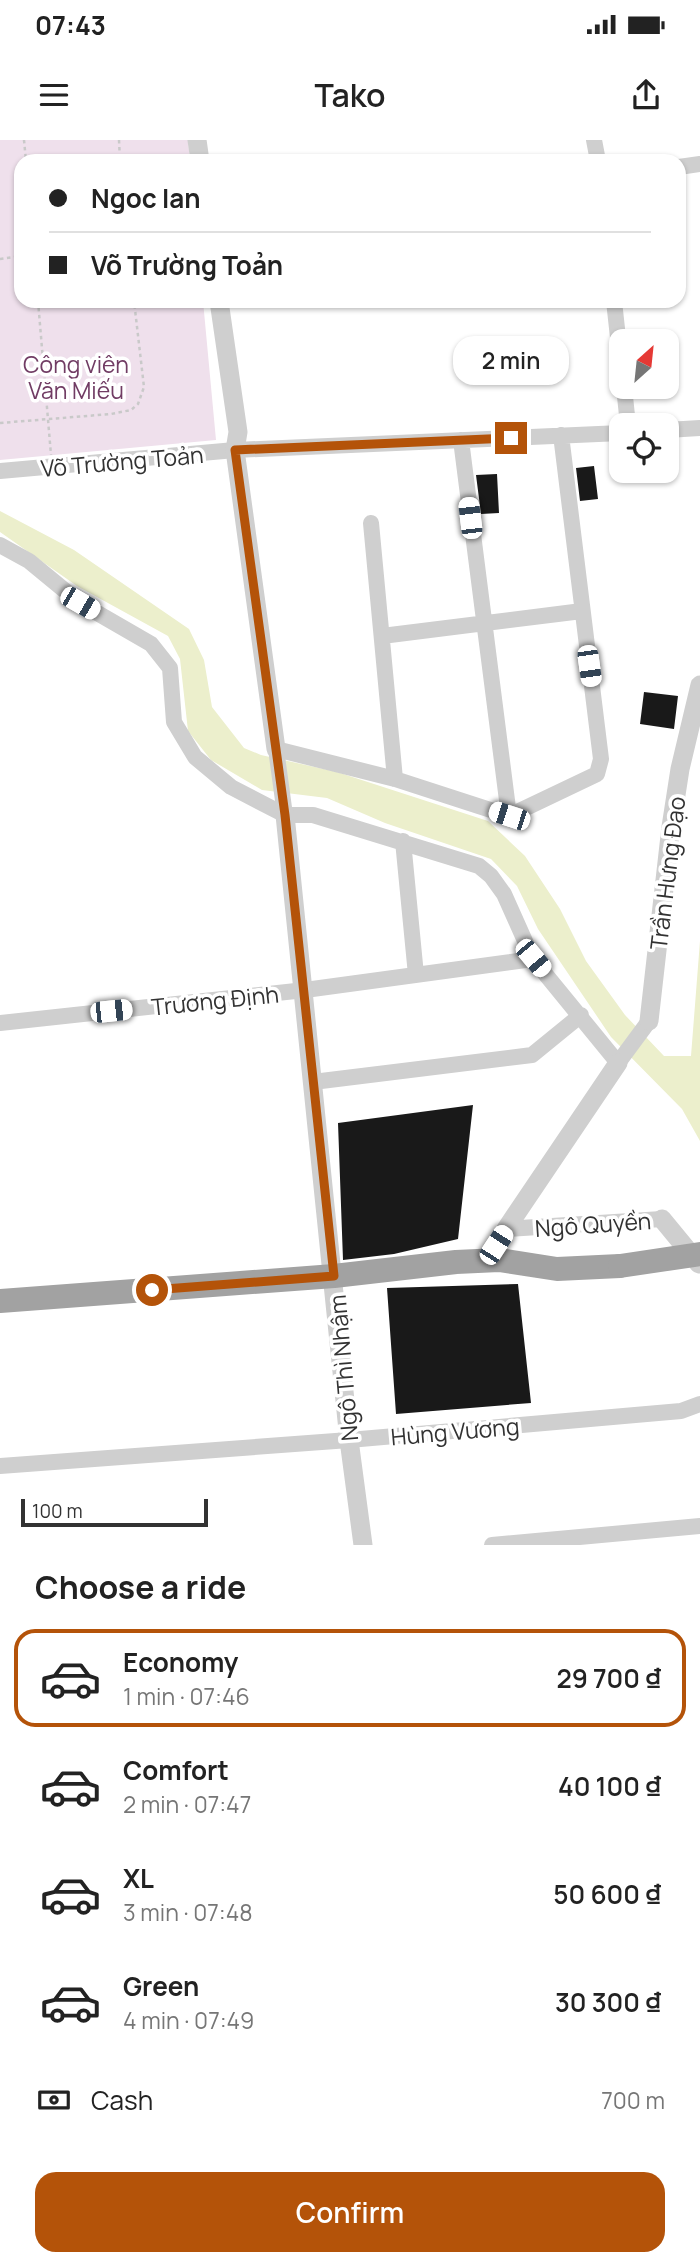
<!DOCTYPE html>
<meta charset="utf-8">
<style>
:root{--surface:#fff;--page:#f2f2f2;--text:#222;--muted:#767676;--line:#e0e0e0;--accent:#b45309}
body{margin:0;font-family:Manrope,sans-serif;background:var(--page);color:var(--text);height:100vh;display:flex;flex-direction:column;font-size:26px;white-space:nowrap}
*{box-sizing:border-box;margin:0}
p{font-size:23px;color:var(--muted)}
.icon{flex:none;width:38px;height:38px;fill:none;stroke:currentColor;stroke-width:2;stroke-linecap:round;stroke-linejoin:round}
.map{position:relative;height:1405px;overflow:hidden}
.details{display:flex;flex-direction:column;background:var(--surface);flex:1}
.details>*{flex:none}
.top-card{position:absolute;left:14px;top:14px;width:672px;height:154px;border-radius:21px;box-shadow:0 2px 5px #0004;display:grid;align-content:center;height:154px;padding:0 35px;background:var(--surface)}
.needle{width:46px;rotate:27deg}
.buttons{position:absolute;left:609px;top:189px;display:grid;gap:14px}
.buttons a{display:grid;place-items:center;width:70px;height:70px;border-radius:14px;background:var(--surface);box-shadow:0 2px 5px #0004;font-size:35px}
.scale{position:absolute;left:21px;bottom:18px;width:187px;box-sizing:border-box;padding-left:7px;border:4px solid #323232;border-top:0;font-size:19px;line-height:24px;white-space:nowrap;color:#323232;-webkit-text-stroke:5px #fff;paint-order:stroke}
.end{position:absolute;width:32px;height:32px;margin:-16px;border:9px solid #b45309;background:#fff;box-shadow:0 0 0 4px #fff}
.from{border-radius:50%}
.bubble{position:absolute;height:49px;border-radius:21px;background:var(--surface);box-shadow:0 2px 5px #0004;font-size:23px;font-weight:600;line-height:49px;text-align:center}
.car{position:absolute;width:21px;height:42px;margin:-21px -10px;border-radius:9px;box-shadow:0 0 5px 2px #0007;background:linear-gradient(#fff 24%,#345 0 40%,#fff 0 76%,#345 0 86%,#fff 0)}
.top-card b{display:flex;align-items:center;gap:24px;height:66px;font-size:26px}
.top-card b+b{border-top:2px solid var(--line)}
.top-card i{width:18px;height:18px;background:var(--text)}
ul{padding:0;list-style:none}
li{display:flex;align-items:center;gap:21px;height:98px;margin:0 14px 10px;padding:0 21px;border:4px solid transparent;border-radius:21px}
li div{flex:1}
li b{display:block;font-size:26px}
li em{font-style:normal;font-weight:600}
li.active{border-color:var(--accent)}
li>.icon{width:63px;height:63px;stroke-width:1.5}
h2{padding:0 35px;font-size:32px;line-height:84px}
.pay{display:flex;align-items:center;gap:18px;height:77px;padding:0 35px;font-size:26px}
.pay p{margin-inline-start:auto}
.primary-button{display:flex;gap:14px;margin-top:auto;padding:14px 35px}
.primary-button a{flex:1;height:80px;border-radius:21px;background:var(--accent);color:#fff;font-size:28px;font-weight:600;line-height:80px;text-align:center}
.status{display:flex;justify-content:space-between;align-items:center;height:49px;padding:0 35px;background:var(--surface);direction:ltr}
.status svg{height:19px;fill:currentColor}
header{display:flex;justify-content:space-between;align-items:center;height:91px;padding:0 35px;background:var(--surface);font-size:32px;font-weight:600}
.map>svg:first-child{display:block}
.green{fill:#efe0ec}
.water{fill:#ecefcc}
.building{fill:#191919}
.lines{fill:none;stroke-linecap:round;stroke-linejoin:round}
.path{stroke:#c9c9c9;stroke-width:2.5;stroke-dasharray:3.5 3.5;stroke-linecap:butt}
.minor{stroke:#cfcfcf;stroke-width:16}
.tertiary{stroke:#cfcfcf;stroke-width:19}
.trunk{stroke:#a2a2a2;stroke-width:24}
.trunk-bridge{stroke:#a2a2a2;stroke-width:24}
.route{stroke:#b45309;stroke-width:9}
.labels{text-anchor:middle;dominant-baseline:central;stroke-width:7;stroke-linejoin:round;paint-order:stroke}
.park-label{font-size:23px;fill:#713c64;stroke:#fff}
.street-label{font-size:23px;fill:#323232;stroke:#fff}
</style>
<div class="status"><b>07:43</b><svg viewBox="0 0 49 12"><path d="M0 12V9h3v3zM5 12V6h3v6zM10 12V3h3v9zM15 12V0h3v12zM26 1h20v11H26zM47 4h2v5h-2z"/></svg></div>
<header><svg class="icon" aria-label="menu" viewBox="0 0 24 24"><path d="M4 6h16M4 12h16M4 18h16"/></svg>Tako<svg class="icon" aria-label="share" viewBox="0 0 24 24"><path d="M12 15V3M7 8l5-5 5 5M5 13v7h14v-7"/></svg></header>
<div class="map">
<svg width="700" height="1405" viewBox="0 0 700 1405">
<rect width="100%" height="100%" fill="#fff"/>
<path class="green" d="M0,0H188L190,21H21V161H203L216,300L0,320Z"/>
<path class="water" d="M0,371L74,410L189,489L204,520L212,567L244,608L261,615L337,632L488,681L525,716L560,769L586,821L625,875L664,916H691L700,801V1001L682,969L611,897L538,789L517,746L491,719L385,683L327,658L262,650L211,620L188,591L180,519L168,496L77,446L0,392Z"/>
<path class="building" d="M594,326L598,359L580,361L576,328Z
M497,334L499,373L481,374L476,335Z
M644,552L678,556L674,589L640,584Z
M473,965L458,1099L394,1114L343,1120L338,983Z
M518,1144L531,1263L396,1274L387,1148Z"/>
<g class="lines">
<path class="path" d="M24,0L26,21
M119,0L120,21
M0,119L21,116
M38,161L51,315
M0,283L111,274L131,270L138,264L144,247L134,161"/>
<path class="minor" d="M594,0L598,21
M679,27L700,24
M614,161L621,225
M624,247L628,285
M667,290L700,288
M461,300L509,676
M0,331L235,310L621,293
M371,383L395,639
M0,405L29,421L80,463L151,504L170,528L174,582L195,617L231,647L285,675H313L479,726L491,736L504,754L533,819L618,923L649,881
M382,496L582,471
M285,675L276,609L395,639L509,676L597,634L601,619L561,295
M403,701L416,835
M0,883L305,850L533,819
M313,942L532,915L581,875
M486,1121L506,1089L662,1079
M0,1326L349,1300L681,1271L700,1264
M492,1405L700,1386"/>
<path class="tertiary" d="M197,0L200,21
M219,161L238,292L235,310L276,609
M285,675L349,1300L363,1405
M649,881L671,687L680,629L700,545
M662,1079L699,1124
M506,1089L618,923"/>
<path class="trunk" d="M0,1161L334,1136L456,1122L499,1120L557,1129L620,1126"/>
<path class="trunk-bridge" d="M620,1126L700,1114"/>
</g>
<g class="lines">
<path class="route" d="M152,1150L334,1136L285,675L235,310L511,298"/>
</g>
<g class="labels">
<g class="park-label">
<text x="76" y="224">Công viên<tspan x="76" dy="26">Văn Miếu</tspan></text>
</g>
<g class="street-label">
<text transform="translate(122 321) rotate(-5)">Võ Trường Toản</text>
<text transform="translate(667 733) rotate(-83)">Trần Hưng Đạo</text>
<text transform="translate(215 860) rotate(-6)">Trương Định</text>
<text transform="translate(593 1084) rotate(-4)">Ngô Quyền</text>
<text transform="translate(343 1228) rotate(-95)">Ngô Thì Nhậm</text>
<text transform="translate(455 1291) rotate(-5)">Hùng Vương</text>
</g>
</g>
</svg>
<div class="buttons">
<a><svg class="needle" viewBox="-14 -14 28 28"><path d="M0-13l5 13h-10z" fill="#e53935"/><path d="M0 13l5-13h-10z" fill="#767676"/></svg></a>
<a><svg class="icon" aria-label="locate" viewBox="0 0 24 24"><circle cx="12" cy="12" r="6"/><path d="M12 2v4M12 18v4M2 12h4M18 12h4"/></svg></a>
</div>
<div class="scale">100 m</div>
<i class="end from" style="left:152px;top:1150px"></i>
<i class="end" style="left:511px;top:298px"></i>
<div class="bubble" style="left:453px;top:196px;width:116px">2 min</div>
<i class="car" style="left:470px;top:378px;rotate:353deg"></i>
<i class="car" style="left:80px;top:463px;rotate:120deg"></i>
<i class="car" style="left:589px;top:526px;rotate:172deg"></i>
<i class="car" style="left:509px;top:676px;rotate:288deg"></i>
<i class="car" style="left:533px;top:818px;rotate:140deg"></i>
<i class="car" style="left:111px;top:871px;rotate:84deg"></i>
<i class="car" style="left:496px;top:1105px;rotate:33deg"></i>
<div class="top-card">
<b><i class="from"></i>Ngoc lan</b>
<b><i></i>Võ Trường Toản</b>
</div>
</div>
<section class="details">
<h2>Choose a ride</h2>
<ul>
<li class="active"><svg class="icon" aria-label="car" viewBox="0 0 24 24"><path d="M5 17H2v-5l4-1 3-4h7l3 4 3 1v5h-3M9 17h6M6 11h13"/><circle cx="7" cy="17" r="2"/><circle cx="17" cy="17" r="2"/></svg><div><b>Economy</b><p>1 min · 07:46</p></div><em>29 700 ₫</em></li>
<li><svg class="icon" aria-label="car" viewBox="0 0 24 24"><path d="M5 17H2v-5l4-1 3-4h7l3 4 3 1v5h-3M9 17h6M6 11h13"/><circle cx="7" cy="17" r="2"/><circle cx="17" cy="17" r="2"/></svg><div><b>Comfort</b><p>2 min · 07:47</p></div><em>40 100 ₫</em></li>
<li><svg class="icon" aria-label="car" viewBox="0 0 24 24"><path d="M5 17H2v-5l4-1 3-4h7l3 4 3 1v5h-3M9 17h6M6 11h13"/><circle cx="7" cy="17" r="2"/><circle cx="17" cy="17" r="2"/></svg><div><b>XL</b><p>3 min · 07:48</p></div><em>50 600 ₫</em></li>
<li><svg class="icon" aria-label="car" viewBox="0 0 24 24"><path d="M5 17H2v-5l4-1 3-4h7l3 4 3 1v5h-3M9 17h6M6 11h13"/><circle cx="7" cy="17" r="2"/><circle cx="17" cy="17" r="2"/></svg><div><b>Green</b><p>4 min · 07:49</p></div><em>30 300 ₫</em></li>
</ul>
<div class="pay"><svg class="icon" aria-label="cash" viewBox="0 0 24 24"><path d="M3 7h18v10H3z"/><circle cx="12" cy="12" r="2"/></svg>Cash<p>700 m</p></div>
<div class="primary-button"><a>Confirm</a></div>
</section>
